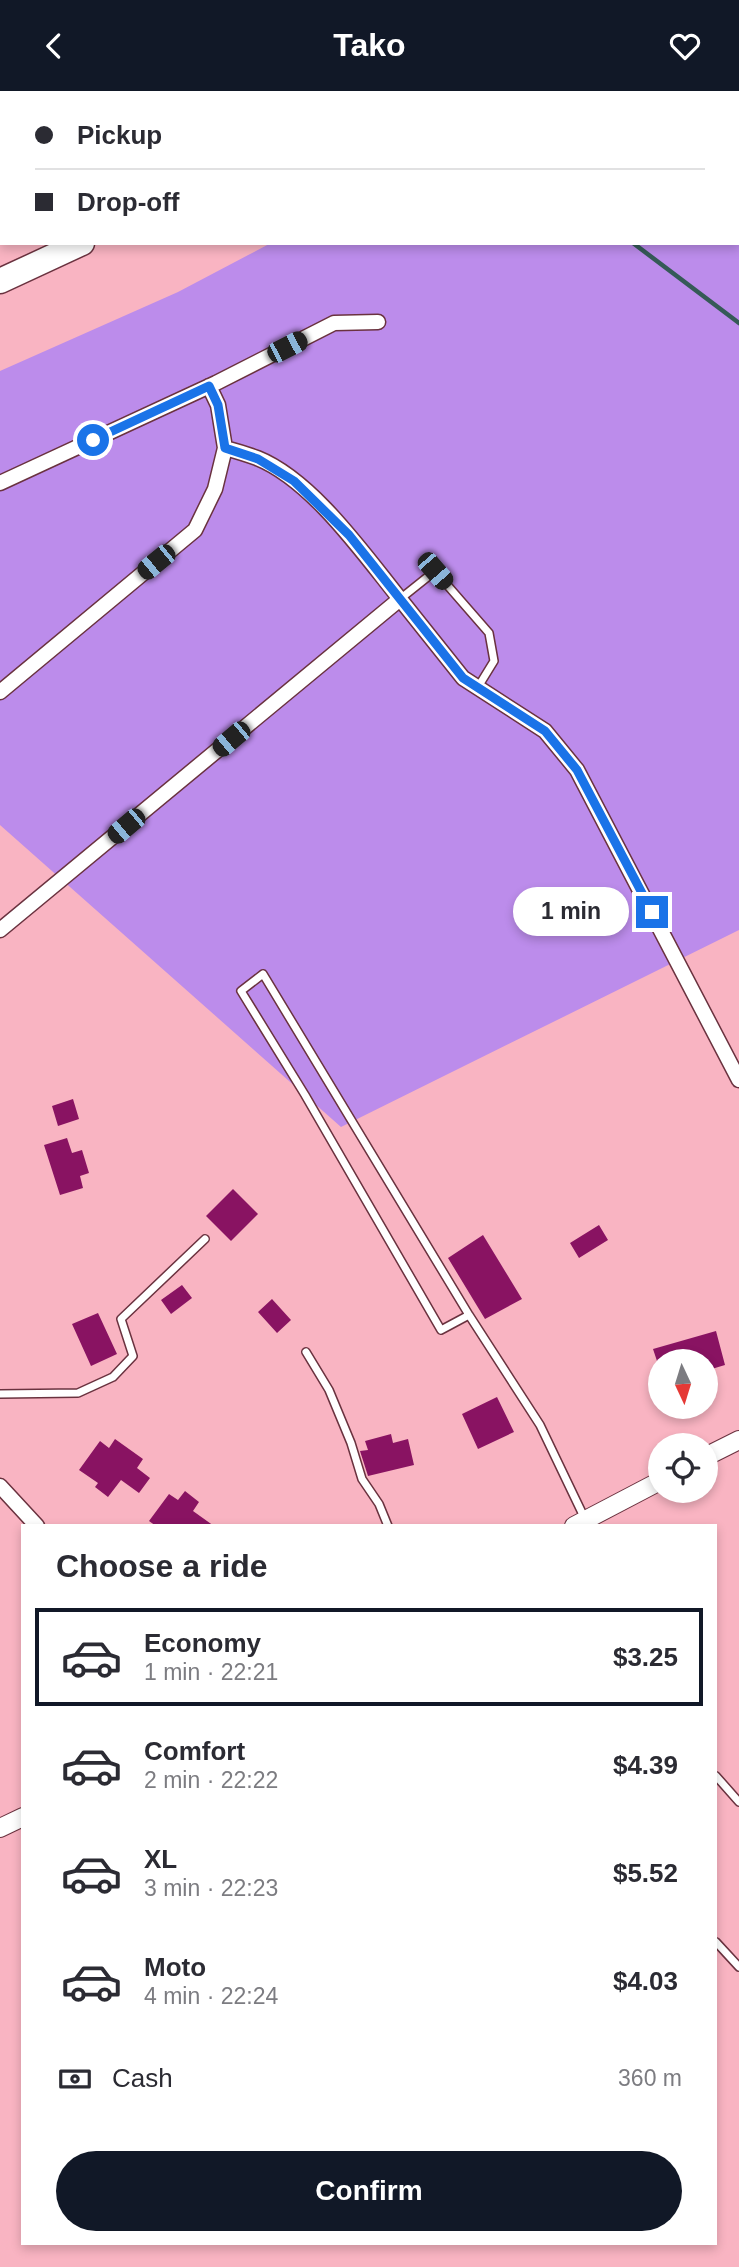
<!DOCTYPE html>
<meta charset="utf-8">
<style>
:root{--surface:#fff;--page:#f7f7f7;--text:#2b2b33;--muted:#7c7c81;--line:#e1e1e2;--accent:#111827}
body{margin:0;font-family:Helvetica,sans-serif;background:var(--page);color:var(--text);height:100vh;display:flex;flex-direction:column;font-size:26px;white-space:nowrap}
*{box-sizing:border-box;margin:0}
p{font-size:23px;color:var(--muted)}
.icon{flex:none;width:38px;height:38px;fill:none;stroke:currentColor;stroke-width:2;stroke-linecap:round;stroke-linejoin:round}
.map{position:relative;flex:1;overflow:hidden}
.sheet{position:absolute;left:21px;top:1433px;width:696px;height:721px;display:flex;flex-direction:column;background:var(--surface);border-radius:0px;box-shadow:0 4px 10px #0003}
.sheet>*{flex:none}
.banner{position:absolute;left:0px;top:0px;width:740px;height:154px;box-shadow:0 4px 10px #0003;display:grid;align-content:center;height:154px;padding:0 35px;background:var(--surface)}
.needle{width:46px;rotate:176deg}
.fabs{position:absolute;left:648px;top:1258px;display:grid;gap:14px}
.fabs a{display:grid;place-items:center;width:70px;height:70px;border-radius:50%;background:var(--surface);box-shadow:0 4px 10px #0003;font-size:35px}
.end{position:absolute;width:32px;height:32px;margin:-16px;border:9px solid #1a73e8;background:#fff;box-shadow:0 0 0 4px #fff}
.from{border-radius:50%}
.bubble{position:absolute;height:49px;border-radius:24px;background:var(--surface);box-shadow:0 4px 10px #0003;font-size:23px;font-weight:800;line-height:49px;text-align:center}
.car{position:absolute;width:21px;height:42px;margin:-21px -10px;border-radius:9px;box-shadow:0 0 5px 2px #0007;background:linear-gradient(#222 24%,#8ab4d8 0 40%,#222 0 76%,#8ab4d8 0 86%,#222 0)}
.banner b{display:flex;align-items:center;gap:24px;height:66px;font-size:26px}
.banner b+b{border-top:2px solid var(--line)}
.banner i{width:18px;height:18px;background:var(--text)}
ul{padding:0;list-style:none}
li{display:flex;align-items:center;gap:21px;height:98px;margin:0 14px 10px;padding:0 21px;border:4px solid transparent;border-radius:0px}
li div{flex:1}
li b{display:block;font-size:26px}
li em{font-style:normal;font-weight:800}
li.current{border-color:var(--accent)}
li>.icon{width:63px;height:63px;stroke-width:1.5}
h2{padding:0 35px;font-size:32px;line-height:84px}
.pay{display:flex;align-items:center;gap:18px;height:77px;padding:0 35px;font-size:26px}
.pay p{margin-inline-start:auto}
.primary-button{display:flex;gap:14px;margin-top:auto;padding:14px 35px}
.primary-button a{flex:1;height:80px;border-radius:42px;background:var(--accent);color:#fff;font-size:28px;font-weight:800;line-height:80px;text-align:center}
header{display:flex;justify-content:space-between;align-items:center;height:91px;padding:0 35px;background:var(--accent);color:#fff;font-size:32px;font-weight:800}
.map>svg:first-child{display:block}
.green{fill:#bc8ceb}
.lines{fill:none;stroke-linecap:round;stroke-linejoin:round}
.stream{stroke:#355a57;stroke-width:4.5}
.building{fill:#891362}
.service-casing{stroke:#6a323f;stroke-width:10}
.minor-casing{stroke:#6a323f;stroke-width:17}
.tertiary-casing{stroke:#6a323f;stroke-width:20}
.motorway-casing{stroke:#6a323f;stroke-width:27}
.service{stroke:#fff;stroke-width:7}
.minor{stroke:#fff;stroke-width:14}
.tertiary{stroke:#fff;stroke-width:18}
.motorway{stroke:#fff;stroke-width:24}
.route{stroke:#1a73e8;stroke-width:9}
</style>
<header><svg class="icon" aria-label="back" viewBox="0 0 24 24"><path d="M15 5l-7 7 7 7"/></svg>Tako<svg class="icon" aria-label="heart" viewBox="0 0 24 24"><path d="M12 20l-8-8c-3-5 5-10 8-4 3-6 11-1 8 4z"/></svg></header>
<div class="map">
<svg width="739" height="2176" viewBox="0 0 739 2176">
<rect width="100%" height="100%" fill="#f9b4c2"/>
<path class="green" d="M0,0H195L2,2L0,91Z
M573,0H739V839L341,1036L0,734V280L178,201L271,152H738V2H568Z"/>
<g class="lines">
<path class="stream" d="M633,152L739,232"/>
</g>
<path class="building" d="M73,1008L79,1028L58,1035L52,1015Z
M67,1047L72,1062L82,1059L89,1082L80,1085L83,1097L60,1104L44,1054Z
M233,1098L258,1123L231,1150L206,1125Z
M599,1134L608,1149L579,1167L570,1152Z
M483,1144L522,1208L485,1228L448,1167Z
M182,1194L192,1207L171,1223L161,1209Z
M272,1208L291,1229L277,1242L258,1221Z
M98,1222L117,1263L91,1275L72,1233Z
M716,1240L725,1274L705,1280V1270H657L653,1258Z
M497,1306L514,1341L478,1358L462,1323Z
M391,1343L393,1352L408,1348L414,1374L368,1385L360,1360L368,1359L365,1350Z
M115,1348L143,1368L137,1377L150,1387L139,1402L121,1389L108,1406L95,1396L98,1392L79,1379L100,1350L109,1357Z
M185,1400L199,1411L193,1420L214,1435H156L149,1430L169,1403L178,1409Z"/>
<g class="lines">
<defs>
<path id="service" d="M400,508L435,480L489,542L494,570L478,596
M469,1224L441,1239L305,1004L241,900L263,883L469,1224L540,1334L585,1428
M306,1261L329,1299L351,1352L362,1388L379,1413L388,1435
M0,1303L78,1302L113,1286L133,1265L121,1228L205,1148
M716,1685L739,1711
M716,1851L739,1876"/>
<path id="minor" d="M225,357C236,360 246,363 257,367C312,389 363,462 400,508
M0,392L216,292L334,232L378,231
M0,601L195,439L215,398L225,357L218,314L209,295
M0,839L400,508L463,587L545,640L577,679L739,989
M0,1395L37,1435"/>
<path id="tertiary" d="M705,1366L739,1349
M574,1435L660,1390
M0,1737L23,1726"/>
<path id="motorway" d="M273,2L277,0
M386,2L390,0
M0,133L2,132
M0,190L82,152"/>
</defs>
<use href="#service" class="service-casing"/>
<use href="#minor" class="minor-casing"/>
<use href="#tertiary" class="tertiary-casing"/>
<use href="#motorway" class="motorway-casing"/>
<use href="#service" class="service"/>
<use href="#minor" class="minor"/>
<use href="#tertiary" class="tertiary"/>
<use href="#motorway" class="motorway"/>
</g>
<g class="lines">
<path class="route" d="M93,349L209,295L218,314L225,357L258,368L294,390L349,444L463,587L545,640L577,679L652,821"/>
</g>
</svg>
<div class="fabs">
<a><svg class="needle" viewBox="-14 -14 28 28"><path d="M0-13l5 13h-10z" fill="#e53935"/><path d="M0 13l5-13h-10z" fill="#7c7c81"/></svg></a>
<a><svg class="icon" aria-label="locate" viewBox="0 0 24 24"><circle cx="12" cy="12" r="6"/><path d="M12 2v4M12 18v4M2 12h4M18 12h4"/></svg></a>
</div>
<i class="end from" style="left:93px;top:349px"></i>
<i class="end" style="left:652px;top:821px"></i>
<div class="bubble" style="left:513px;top:796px;width:116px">1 min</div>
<i class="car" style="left:287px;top:256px;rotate:63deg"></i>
<i class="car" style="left:156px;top:471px;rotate:231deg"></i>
<i class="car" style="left:435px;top:480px;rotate:139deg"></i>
<i class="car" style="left:231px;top:648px;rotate:230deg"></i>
<i class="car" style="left:126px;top:735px;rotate:230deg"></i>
<div class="banner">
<b><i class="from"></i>Pickup</b>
<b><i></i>Drop-off</b>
</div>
<section class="sheet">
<h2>Choose a ride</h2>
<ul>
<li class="current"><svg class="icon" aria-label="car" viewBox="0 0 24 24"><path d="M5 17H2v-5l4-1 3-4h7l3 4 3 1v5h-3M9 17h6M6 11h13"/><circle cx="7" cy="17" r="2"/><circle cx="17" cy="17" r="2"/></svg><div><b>Economy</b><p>1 min · 22:21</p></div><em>$3.25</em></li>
<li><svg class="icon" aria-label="car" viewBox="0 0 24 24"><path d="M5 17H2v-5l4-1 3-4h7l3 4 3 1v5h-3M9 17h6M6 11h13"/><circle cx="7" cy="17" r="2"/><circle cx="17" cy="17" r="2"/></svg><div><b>Comfort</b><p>2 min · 22:22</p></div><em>$4.39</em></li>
<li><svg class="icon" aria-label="car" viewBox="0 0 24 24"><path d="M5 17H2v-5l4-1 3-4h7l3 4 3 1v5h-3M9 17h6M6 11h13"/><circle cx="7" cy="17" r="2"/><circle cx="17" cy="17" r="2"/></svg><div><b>XL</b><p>3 min · 22:23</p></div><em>$5.52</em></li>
<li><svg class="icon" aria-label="car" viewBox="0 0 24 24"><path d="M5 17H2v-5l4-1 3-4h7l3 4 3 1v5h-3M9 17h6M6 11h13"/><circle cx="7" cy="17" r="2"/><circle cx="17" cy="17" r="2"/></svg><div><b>Moto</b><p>4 min · 22:24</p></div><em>$4.03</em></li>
</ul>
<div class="pay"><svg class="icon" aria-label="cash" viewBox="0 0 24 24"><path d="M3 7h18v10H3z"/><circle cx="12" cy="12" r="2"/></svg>Cash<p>360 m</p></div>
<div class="primary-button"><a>Confirm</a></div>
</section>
</div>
